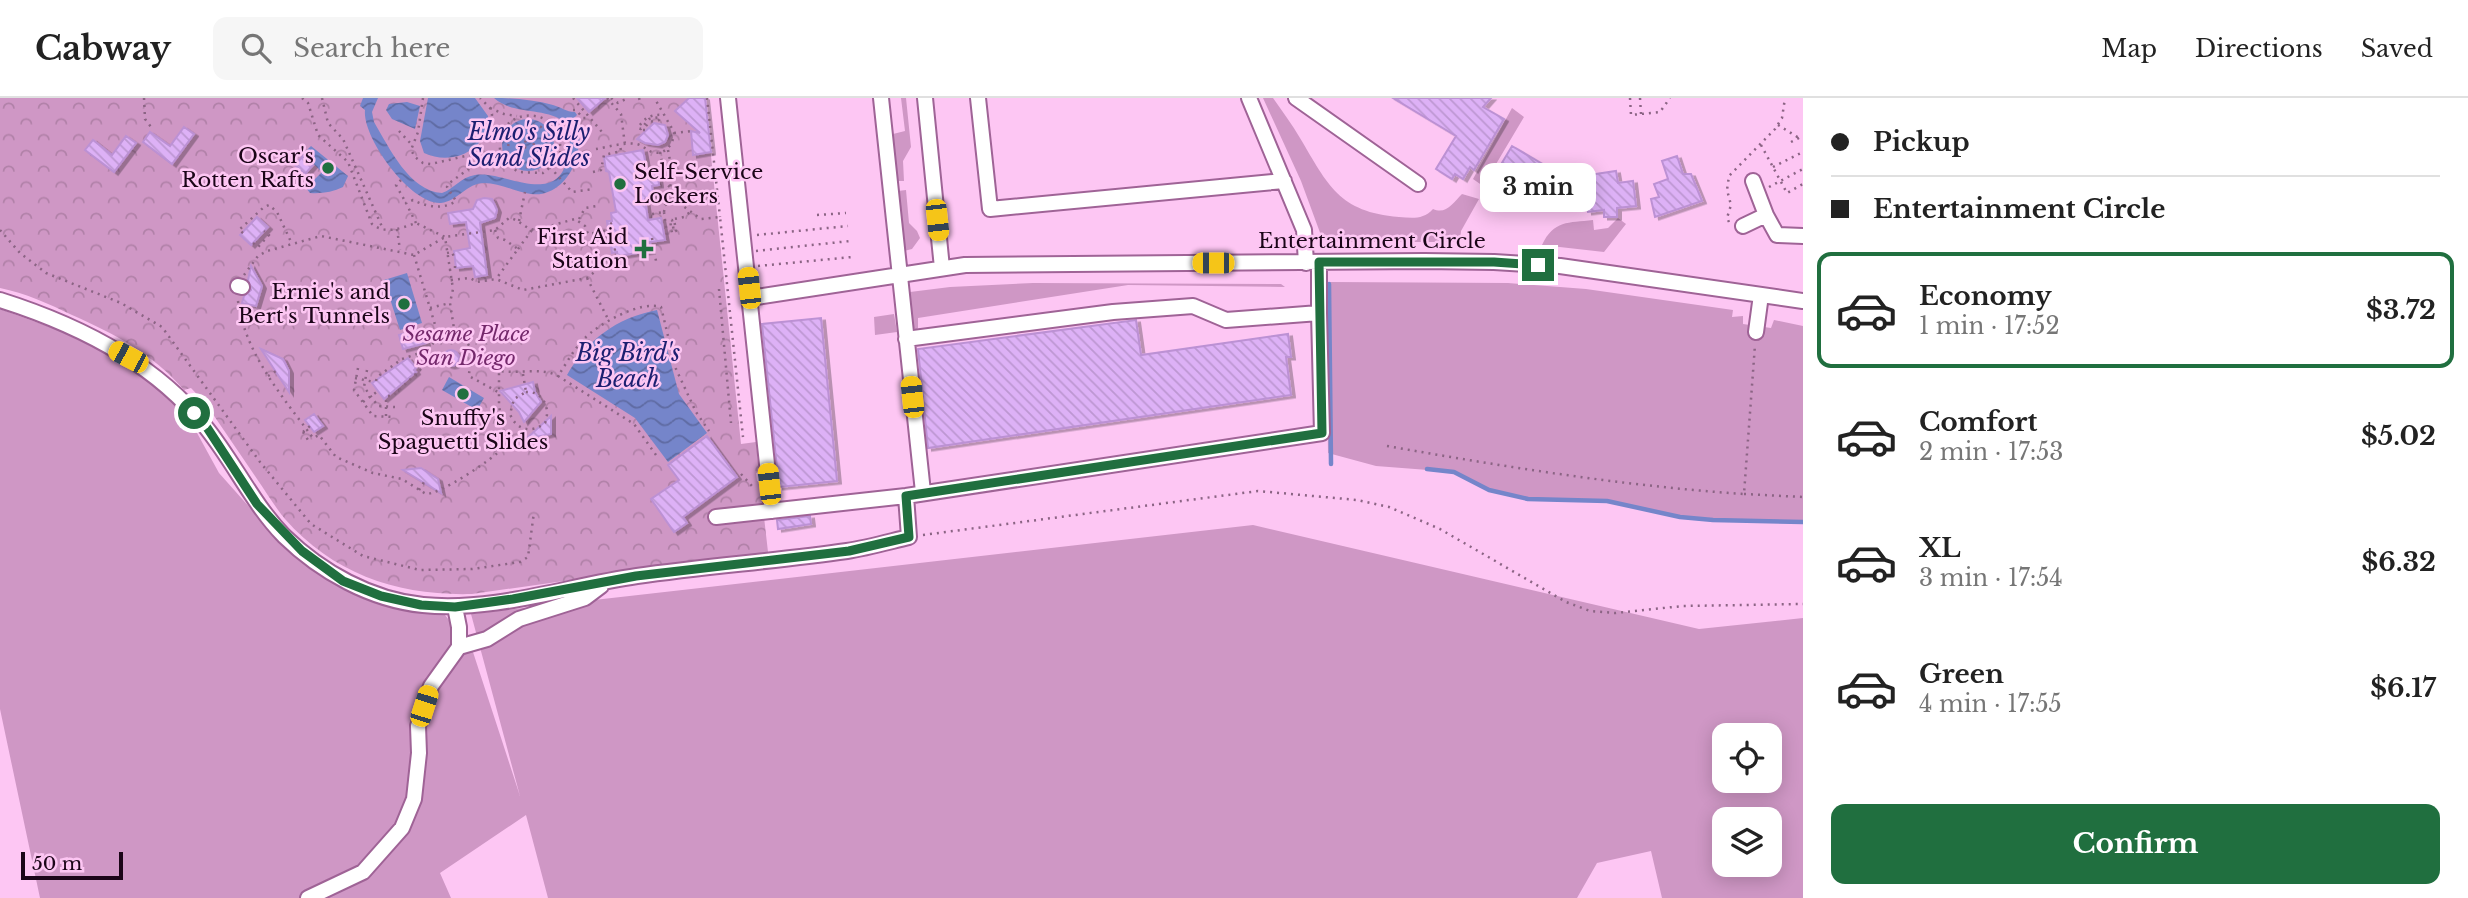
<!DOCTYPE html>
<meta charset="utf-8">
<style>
:root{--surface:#fff;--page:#f6f6f6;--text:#222;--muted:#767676;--line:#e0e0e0;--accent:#206f3f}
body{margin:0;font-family:"Libre Baskerville",serif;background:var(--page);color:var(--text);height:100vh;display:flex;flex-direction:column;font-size:26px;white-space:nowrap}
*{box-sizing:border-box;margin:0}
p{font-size:23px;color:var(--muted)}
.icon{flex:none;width:38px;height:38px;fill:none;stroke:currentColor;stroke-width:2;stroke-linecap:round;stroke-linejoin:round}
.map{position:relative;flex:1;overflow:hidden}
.panel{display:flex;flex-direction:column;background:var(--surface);width:665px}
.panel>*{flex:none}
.banner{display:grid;align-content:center;height:154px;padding:0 28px;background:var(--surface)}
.fabs{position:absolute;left:1712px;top:625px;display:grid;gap:14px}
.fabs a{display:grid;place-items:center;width:70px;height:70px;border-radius:14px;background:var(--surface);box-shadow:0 4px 18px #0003;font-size:35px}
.scale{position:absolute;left:21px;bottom:18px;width:102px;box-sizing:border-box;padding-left:7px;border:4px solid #1b0518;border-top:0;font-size:19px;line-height:24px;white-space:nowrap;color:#1b0518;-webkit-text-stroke:5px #fdc6f3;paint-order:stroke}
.end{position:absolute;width:32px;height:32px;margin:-16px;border:9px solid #206f3f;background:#fff;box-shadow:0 0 0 4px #fff}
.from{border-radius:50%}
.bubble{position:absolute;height:49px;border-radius:14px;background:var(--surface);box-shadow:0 4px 18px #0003;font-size:23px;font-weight:700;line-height:49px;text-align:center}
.car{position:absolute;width:21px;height:42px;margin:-21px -10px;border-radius:9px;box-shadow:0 0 5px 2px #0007;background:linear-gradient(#f5c518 24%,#345 0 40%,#f5c518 0 76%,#345 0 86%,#f5c518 0)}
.banner b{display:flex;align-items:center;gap:24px;height:66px;font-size:26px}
.banner b+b{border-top:2px solid var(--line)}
.banner i{width:18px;height:18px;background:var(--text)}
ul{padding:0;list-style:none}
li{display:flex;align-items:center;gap:21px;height:116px;margin:0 14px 10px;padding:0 14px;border:4px solid transparent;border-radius:14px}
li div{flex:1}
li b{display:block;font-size:26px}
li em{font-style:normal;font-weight:700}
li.selected{border-color:var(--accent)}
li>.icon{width:63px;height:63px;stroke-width:1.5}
.action{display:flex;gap:14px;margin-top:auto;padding:14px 28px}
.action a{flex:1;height:80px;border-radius:14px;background:var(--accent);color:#fff;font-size:28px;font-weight:700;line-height:80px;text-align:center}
header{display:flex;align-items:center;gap:42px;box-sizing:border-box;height:98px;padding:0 35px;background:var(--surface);border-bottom:2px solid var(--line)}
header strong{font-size:33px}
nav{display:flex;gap:38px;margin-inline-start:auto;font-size:24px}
.search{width:490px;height:63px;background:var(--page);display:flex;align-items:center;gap:18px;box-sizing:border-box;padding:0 24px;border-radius:14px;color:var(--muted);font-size:26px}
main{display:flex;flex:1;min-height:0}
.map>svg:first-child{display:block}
.green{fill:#cf97c5;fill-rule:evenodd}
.park{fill:url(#park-crowns)}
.water{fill:url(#water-waves)}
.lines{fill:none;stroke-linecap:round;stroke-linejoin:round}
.stream{stroke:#7585ca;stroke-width:4.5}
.building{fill:url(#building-back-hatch);stroke:#bc91d4;stroke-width:2;filter:url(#shadow)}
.minor-casing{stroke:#9f6396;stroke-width:18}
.path{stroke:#8b6484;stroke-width:2.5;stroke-dasharray:2 5;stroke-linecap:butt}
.minor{stroke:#fff;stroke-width:14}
.path-bridge{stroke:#8b6484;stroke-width:2.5;stroke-dasharray:2 5;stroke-linecap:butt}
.route{stroke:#206f3f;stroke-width:9}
.poi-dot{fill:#206f3f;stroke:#fdc6f3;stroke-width:2.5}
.labels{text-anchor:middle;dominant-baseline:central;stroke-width:5;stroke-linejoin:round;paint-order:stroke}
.poi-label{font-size:21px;fill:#1b0518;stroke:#fdc6f3;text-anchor:end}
.street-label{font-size:21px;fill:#1b0518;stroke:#fdc6f3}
.park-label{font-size:21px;font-style:italic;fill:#74286b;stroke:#fdc6f3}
.water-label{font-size:23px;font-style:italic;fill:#1c1f70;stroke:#fdc6f3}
</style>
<header>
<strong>Cabway</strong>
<div class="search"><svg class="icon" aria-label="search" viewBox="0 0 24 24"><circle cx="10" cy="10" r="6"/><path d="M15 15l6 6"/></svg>Search here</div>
<nav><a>Map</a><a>Directions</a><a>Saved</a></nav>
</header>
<main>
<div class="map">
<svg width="1803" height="800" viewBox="0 0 1803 800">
<defs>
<pattern id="park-crowns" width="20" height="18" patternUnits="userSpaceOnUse" patternTransform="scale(1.75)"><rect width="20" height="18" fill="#cf97c5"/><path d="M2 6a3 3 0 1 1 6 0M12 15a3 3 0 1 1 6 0" fill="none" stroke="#b181a8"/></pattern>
<pattern id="water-waves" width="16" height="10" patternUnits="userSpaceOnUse" patternTransform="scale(1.75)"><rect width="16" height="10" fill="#7585ca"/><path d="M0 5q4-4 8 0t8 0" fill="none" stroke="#5f6ba3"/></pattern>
<pattern id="building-back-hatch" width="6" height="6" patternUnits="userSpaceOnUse" patternTransform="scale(1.75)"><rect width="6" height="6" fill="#ddb1f6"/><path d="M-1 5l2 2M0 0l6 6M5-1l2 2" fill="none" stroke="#bd97d2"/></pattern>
<filter id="shadow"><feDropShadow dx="4" dy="2.5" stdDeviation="0" flood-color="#0004"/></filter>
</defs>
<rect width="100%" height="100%" fill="#fdc6f3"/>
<path class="green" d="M901,0H906L911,49L903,63L904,83H897L893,36L905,33Z
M1263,0H1273C1282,13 1292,26 1300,40C1328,87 1339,114 1399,119C1412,120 1423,122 1433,111C1446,117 1453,105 1462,96L1479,101L1461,133L1460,144H1328V140H1322L1301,83Z
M1512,10L1524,19L1483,88L1473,81Z
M906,92L909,125L917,133L920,140L912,151L904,153L898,93Z
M1618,120L1626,126L1604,154L1542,147C1554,122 1568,125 1593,122L1594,132L1608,130Z
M1330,184L1508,185L1586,191L1733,212L1732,219L1743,218V226L1771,230L1774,222L1803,228V424L1713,422L1680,419L1606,403L1528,401L1489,392L1454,374L1376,368L1328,355L1326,189Z
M1033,185L1281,186L1285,189L1128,187L918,220V230L916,232L912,228L907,192L909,191L910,194L950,189Z
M0,211L58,232L103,254L143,277L185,313L219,375L276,439L313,471L342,489L370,502L404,511H420L445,517L472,551L520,698L471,516L1253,427L1699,531L1803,520V800H1662L1651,753L1597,765L1577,800H548L526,717L440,775L451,800H40L0,611ZM1724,637H1769V682H1724ZM1724,721H1769V766H1724Z
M894,216L897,234L875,237L874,219Z"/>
<path class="park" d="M0,0H705L741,346L756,344L759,374L756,375L757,383L760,384L768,454L472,496C400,498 334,477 285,421C275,409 266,394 257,381C240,356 223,331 206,306L191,290L184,292C153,256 115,236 72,217C49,206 25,195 0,190Z"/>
<path class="water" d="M363,0H378L372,14L374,24C389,49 409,93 442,95C454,91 461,79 475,77C504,72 554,109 567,63C570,50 572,37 566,25C545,8 514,18 494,0C513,0 534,2 553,7C561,9 566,14 575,14L577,17L574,20C582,36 580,46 575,64C569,82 552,99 531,96C516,94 500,85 484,85C467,85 458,103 441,105C411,107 362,40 365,12L360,8Z
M428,0H475L488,18C490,51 453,69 424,55L420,43Z
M407,4L420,8L415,31L392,21L386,12L389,6Z
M502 47a26 26 0 1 1 52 0a26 26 0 1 1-52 0Z
M311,48L348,78L343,89C333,94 321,96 310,95L306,90L321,75V73L303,56Z
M407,175L422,225L400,232L384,182Z
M657,212L679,296L707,335L668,364L635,320L567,277C587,242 616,220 657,212Z
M449,279L484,300L477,312L442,292Z"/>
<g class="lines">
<path class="stream" d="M1329,186L1331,366
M1427,371L1454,374L1489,392L1528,401L1607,403L1680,419L1713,422L1803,424"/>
</g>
<path class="building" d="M577,0H605L589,14Z
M689,0H705L711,54L693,57L691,33L700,35L675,13Z
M1393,0H1491L1483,9L1504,21L1474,72L1470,69L1463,81L1455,76L1452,81L1436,71L1456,38Z
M654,25L665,27L668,37L665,44L658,47L645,45L637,41Z
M184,29L194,36L172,66L143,44L150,34L170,48Z
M126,38L136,45L114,74L85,52L93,42L112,57Z
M1512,48L1551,71L1538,94L1534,93L1530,99L1520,93L1513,106L1487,90Z
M643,52L647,73L657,71L659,87L652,88L654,100L645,101L648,122L661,120L665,142L650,144L651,153L617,158V154L612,155L609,139L607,123H612L611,115L616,114L609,74L606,73L604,59Z
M303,58L313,67L305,76L295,67Z
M1677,58L1683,76H1691L1702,103L1655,119L1651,101L1659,99L1654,86L1668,81L1662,63Z
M1616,73L1618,85L1633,83L1636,108L1617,110V119H1604V112L1588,114L1587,105L1572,107L1569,87L1583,85L1582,78Z
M484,100L492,101L497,112L495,120L480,125L487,177L475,179L473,168L456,170L454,153L470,150L466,124L450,126L448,115L473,111L477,102Z
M257,119L268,129L251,147L240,137Z
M251,168L262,188L256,208L242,205L244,198L251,192L248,182Z
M821,220L837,383L779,389L762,226Z
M1136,222L1141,257L1288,236L1291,259H1286L1291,297L928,350L918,251Z
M422,231L426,245L403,251L399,237Z
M261,251L283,261L289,273V294Z
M443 260a8 8 0 1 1 16 0a8 8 0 1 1-16 0Z
M408,260L416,270L414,272L416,274L384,301L372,285Z
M533,284L535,294L541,304L524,324L519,314L500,293Z
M314,316L323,328L314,334L305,322Z
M551,318V336L526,341Z
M707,338L737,379L683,419L687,425L674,434L651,401L679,382L668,367Z
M421,370L438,381L441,395L403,372Z
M810,418L811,426L778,431L777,422Z"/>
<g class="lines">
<defs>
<path id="minor" d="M728,0L772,413
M881,0L923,394
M925,0L942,170
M978,0L990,111L1284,83
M1249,0L1304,132L1306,165
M1296,0L1418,86
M1753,83L1766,117
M1743,128L1766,117L1777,137L1803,138
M1319,164V215
M238,188L242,189
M750,200L965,167L1424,163L1494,164L1560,168L1803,203
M0,202C76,226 154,264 204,327C233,362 252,405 284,438C321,474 371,502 423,507C495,514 567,488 637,478C707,468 777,463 847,453C867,450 888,444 909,439L906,398
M1756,234L1761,197
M716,419L906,398L1322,335L1319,215L1226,222L1193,208L1113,214L906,241
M455,509L459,529V549
M308,800L363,774L402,730L414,701L419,655L418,628L431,588L459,549L487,541L519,521L585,500L601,488"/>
</defs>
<use href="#minor" class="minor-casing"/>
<path class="path" d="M144,0L145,21L151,29
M302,0L308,5L318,37L348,64L372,126C386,137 401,130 416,125L445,139L453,191L450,205L455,237
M322,0L328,25L343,41L383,131
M423,0L418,34L411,52L415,59L423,65L431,66L470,57L491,37L492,16L490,10L480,0
M573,0L602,34
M607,0L621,16L625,47
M611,0L618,5L628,0
M639,0L641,7
M707,0L720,119
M1630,0L1631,17L1660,14L1670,0
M1640,0L1641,16
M490,10L504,16L517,18
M573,12H576L583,20H590
M1778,27L1799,40
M645,32H643L649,24L659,22L660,19L649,21L641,31L638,30C644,20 651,16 663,17
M399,33L412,47
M674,35L692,33
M491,37L509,41C516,26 526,24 541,29C551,42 550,57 539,69C527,70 515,69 507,59L509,41
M529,41L534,44L533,52L524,49L526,41H529L530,20
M1791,44L1803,38
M1761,47L1787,95L1803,86
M548,50H561
M596,51C608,49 624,44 636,46C643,47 646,52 652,54C665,58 674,46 674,34L655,1
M534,52V69
M668,52L673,78L670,89
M660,54L667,87L670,89L676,103L701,121L720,119L743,339
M550,69L572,94L594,91
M1773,69L1803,54
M593,74L601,72L604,57L621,53L620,47
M401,82L396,87L406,105
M1769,89L1803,71
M664,114L667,136L672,135L670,122H672L674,134L676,133L674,121L684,119L690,114
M664,114L665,107L675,103
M652,116L664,114
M817,117L846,115
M579,121L585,110L597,108
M519,123L525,94
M1729,124L1727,120L1731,107L1727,92L1729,78L1775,31L1782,20L1785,0
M416,125L406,105L413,102C427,109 443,112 456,103L447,89L448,86L474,67L503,63C484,12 553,2 560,43C560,48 561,54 559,59C556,65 548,71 543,75L518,74L503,63
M612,125L610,126L611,132L604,133L607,147L613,146L614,152L616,151
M397,131L400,152
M0,132L20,155L46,175L121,205L162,229L260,364L311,426L363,458L420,472L472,471L520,464L528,459L534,414
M495,132L498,140L505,142L518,151L496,181
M243,135L239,132L264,109L269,107L277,114L292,146
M757,137L848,128
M602,140L614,138
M652,140L656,163
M253,145L258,149L269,137L264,133
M518,151L532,132
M756,153L850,143
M647,154H655
M447,155L452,154L454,159
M414,157L439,240
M758,168L852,159
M449,172L455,171V165
M244,177L258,158L267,153L321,138L414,157L445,139L495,132L509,120C519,121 525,131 535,132L575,121L585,128L588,136L601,134
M587,180L609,223
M451,182L470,180L477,184L496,181L523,192L587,180L597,172L604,162V156
M719,191L731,325
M238,203C245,256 283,299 313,340L319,337L336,359L373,375L402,381L426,396C441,396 493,361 504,349L505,341L499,308V273C519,276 542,269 558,278
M430,210L450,205
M472,261L499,273
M358,270L354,292L373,318L395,319
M367,272L364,289L378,308L395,309
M523,276L526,294L514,301L510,316C516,332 531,336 545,325C551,310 543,293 526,294
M268,278L276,273
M355,280L374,284
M376,283L377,279L402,261L429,252C436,235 462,229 470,250C474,260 469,269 469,278L498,294
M388,298H393L422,270L417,256
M363,304L378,293
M386,318V299
M303,334L308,342L312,341
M1387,348C1506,369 1624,388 1744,396L1755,247
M656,357L634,326L558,278C566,266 574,251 584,241C598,226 641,202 661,209L676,271L696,314L709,333
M741,376L752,388L755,387
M419,392L424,384
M1744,396L1803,399
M923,437L1258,393L1357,402L1389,409L1440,431L1566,504L1590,513L1615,515L1683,508L1803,506"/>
<use href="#minor" class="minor"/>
<path class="path-bridge" d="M303,334L310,328"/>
</g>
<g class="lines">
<path class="route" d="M194,315L206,328L257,406L302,453L343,483L381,498L421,507L455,509L513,501L636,478L849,453L909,439L906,398L1322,335L1319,164H1494L1538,167"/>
</g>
<g class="poi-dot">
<circle cx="328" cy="70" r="7"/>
<circle cx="620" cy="86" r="7"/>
<path d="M640.5 140.5h7v7h7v7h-7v7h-7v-7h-7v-7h7z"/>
<circle cx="404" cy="206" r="7"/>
<circle cx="463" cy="296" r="7"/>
</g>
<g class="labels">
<g class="poi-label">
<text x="314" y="58">Oscar's<tspan x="314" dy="24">Rotten Rafts</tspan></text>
<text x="634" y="74" text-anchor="start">Self-Service<tspan x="634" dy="24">Lockers</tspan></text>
<text x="628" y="139">First Aid<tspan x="628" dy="24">Station</tspan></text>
<text x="390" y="194">Ernie's and<tspan x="390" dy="24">Bert's Tunnels</tspan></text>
<text x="463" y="320" text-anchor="middle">Snuffy's<tspan x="463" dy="24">Spaguetti Slides</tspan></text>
</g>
<g class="street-label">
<text x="1372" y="143">Entertainment Circle</text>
</g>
<g class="park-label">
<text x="466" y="236">Sesame Place<tspan x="466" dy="24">San Diego</tspan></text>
</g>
<g class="water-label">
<text x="529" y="34">Elmo's Silly<tspan x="529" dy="26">Sand Slides</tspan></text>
<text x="628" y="255">Big Bird's<tspan x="628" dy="26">Beach</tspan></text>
</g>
</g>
</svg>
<div class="fabs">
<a><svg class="icon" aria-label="locate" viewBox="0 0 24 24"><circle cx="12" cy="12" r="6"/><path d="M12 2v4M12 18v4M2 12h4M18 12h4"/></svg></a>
<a><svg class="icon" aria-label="layers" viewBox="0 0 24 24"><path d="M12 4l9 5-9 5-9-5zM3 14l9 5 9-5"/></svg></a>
</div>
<div class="scale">50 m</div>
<i class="end from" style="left:194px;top:315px"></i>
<i class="end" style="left:1538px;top:167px"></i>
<div class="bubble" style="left:1480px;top:65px;width:116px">3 min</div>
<i class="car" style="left:937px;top:122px;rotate:174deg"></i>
<i class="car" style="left:1213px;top:165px;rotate:270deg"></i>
<i class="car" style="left:749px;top:190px;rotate:354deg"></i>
<i class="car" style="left:128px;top:259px;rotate:298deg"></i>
<i class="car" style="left:912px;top:299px;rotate:354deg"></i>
<i class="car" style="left:769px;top:386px;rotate:354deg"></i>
<i class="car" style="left:424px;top:608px;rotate:18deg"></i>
</div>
<section class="panel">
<div class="banner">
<b><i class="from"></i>Pickup</b>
<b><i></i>Entertainment Circle</b>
</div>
<ul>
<li class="selected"><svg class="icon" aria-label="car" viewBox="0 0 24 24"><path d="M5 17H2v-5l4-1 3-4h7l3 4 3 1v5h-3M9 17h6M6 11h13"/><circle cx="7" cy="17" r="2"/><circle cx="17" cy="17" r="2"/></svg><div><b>Economy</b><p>1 min · 17:52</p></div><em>$3.72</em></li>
<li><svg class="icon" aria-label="car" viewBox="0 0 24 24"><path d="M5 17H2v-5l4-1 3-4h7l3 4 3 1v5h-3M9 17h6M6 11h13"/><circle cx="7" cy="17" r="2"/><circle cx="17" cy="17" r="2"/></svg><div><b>Comfort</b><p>2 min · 17:53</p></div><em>$5.02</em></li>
<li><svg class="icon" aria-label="car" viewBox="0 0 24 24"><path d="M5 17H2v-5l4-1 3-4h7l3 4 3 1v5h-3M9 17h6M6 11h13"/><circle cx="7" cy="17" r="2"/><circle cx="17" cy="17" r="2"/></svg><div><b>XL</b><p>3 min · 17:54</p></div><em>$6.32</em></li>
<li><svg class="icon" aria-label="car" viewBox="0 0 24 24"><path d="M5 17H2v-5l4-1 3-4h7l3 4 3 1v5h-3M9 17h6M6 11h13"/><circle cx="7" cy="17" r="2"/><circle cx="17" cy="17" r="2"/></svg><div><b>Green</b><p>4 min · 17:55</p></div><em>$6.17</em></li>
</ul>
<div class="action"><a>Confirm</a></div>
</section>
</main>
